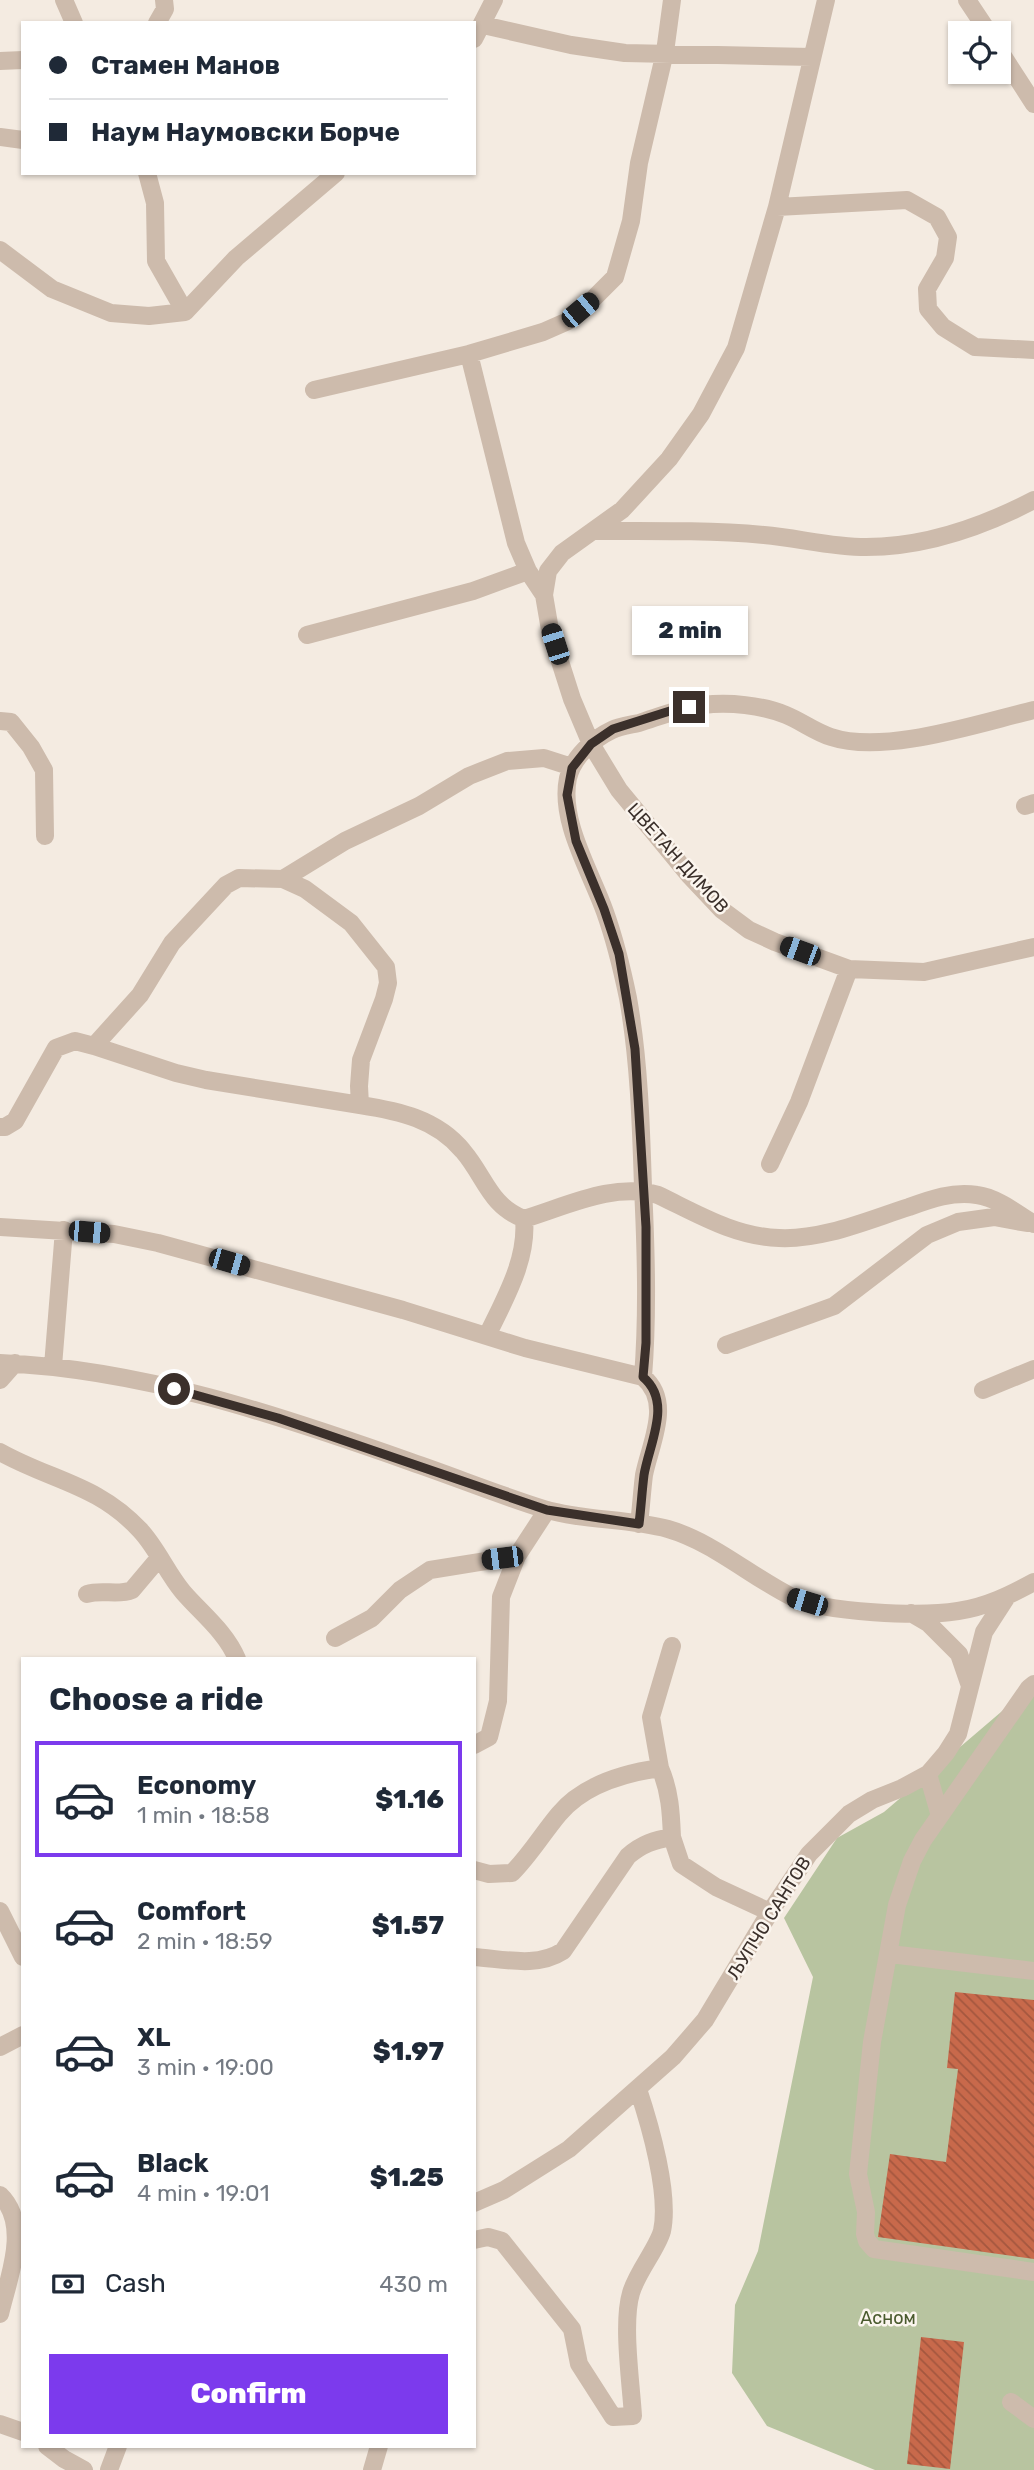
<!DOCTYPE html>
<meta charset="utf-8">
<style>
:root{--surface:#fff;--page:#f6f6f7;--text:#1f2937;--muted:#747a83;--line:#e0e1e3;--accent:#7c3aed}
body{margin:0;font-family:Rubik,sans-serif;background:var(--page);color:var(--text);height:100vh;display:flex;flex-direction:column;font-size:26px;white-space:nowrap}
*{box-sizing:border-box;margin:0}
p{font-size:23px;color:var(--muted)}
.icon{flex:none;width:38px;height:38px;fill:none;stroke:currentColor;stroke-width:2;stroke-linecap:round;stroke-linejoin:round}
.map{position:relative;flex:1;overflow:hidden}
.details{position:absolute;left:21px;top:1657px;width:455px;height:791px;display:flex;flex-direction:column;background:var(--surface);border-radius:0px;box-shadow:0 2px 5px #0004}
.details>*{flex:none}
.hud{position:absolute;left:21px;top:21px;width:455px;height:154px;border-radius:0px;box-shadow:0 2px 5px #0004;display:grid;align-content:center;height:154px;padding:0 28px;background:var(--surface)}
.fabs{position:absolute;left:948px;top:21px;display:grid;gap:14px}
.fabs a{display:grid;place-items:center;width:63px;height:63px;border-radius:0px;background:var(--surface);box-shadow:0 2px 5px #0004;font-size:35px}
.end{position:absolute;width:32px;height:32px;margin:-16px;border:9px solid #3b302b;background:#fff;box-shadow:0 0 0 4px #fff}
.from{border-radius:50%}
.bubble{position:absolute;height:49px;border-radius:0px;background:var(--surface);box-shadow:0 2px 5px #0004;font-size:23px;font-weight:800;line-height:49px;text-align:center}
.car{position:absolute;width:21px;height:42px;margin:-21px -10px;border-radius:9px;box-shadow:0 0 5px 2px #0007;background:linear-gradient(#222 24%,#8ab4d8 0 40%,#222 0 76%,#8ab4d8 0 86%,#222 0)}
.hud b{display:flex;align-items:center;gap:24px;height:66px;font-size:26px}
.hud b+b{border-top:2px solid var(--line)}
.hud i{width:18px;height:18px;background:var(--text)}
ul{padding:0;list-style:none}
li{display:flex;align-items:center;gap:21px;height:116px;margin:0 14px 10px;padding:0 14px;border:4px solid transparent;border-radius:0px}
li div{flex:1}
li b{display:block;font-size:26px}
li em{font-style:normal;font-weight:800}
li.selected{border-color:var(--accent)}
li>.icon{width:63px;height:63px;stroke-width:1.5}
h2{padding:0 28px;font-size:32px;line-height:84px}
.pay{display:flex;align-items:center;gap:18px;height:77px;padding:0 28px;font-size:26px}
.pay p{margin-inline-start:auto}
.primary-button{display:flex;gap:14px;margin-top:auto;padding:14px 28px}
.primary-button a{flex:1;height:80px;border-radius:0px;background:var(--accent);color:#fff;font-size:28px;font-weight:800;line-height:80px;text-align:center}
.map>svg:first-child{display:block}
.green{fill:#b8c4a0}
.building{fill:url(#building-back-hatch)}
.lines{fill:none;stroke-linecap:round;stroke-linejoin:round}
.minor{stroke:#cdbbac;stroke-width:18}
.route{stroke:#3b302b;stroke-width:9}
.labels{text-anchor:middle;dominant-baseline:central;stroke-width:5;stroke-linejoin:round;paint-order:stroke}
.street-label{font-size:18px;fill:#3b302b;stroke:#fbf5ee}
.park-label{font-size:18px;fill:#4a5a2e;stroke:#fbf5ee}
</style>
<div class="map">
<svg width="1034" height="2470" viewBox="0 0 1034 2470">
<defs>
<pattern id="building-back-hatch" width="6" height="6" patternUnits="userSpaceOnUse" patternTransform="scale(1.75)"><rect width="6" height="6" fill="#c8694b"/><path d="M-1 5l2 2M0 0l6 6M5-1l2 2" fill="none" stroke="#a4573f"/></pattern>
</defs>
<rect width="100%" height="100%" fill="#f4ebe1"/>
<path class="green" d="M1034,1686V2470H875L767,2426L732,2373L735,2305L758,2251L813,1977L784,1918L837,1838L884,1812L1029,1688Z"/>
<path class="building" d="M955,1992L1034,2000V2259L878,2237L890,2154L946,2162L958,2069L947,2068Z
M921,2337L964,2342L950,2469L907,2464Z"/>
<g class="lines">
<path class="minor" d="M64,0L74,23
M826,0L777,207L736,348L701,414L669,459L622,510L562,553L548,571L544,595L550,630L572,699L591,744L619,790L689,875L722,910L749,930L775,942L849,969L924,972L1034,947
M967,0L989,33
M157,23L165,9L164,0
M483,25L571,45L625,53L812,57
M474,39L494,0
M999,50L1034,104
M0,61L23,60
M0,137L23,140
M777,207L907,200L937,217L948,237L945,258L927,289L928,309L943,327L975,347L1034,350
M0,250L52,289L111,313L149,316L185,312L156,261L155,203L147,173
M185,312L236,258L336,173
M469,354L516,543L528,571L544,595
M314,390L469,354L543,332L568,321L592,300L615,277L631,221L639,163L665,52L672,0
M593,531C650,531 708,530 764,535C798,538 832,547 866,547C925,547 982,527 1034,500
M307,635L473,591L528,571
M0,721L11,722L31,747L44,770L45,836
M1025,806L1034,803
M283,879L345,841L419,806L469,776L507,761L544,758L572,767
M94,1046L176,1073L206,1080L360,1105
M0,1127H5L15,1121L56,1048L75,1041L94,1046L140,995L172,943L226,885L239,878L283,879L305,889L351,923L386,967L388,983L384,999L361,1060L359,1086L360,1105C399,1111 437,1119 463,1151C486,1178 489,1205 524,1219
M770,1164L799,1102L849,969
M0,1227L114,1234L158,1243L403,1310L525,1348L643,1377C673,1402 650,1444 644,1475C642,1491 641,1508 639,1524
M487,1336C504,1300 528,1260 524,1219C567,1206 614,1182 658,1195C696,1213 735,1237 779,1238C823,1240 868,1220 909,1207C931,1199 953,1191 977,1195C998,1198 1016,1213 1034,1224
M726,1345L834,1306L927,1235L958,1222L994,1217L1027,1223
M0,1363C142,1369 278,1415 411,1462C455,1477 499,1495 544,1509C584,1521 628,1518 668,1529C713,1542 750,1576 792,1597C825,1613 921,1617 958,1611C986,1607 1010,1595 1034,1582
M53,1366L64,1230
M643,1377C648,1314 646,1251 643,1187C641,1124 639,1060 628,998C622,969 615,940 605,912C591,872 559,821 568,778C573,757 593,739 612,730C620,726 630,725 639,723C661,716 680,708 703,705C729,702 762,705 786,715C801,721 815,732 831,737C885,755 979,723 1034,710
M0,1380L15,1363
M983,1390L1034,1369
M0,1452C52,1481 97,1484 140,1530C157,1548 167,1573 183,1592C201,1613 226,1632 237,1659
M87,1594C102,1589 118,1596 132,1590L159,1558
M911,1613L928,1623L959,1654L970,1686
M335,1638L372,1618L400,1590L430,1570L517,1556
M1034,1684L1029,1688L923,1840L912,1861L897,1905L872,2042L858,2174L866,2212L865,2234L867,2241L874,2249L1034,2272
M474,1745L489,1737L498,1701L501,1597L517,1556L547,1510
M660,1768L651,1717L672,1646
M928,1774L940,1816
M474,1870L489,1874L512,1873C530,1855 543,1833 559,1814C583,1785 625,1773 660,1768C670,1791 671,1813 672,1837
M0,1911L23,1957
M890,1954L1034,1971
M474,1957C504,1959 537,1968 563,1951L628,1856C642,1844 654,1840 672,1837L681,1864L716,1887L770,1912
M0,2047L23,2035
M0,2195C31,2225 8,2279 0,2314
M474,2203L504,2190L569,2149L673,2057L705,2020L770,1912L809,1854L849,1814L872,1800L902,1788L928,1774L946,1753L958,1734L984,1632L1006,1598
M474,2240L488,2237L502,2241L572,2329L579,2364L613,2417L633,2416C631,2383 622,2323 631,2293C637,2272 657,2249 662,2231C670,2194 650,2125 638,2089
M1011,2402L1034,2419
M0,2424L23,2432
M47,2446L64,2459L84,2470
M109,2470L118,2446
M372,2470L379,2446"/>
</g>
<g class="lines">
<path class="route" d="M174,1389L278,1418L547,1510L639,1524C641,1508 642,1491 644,1475C649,1444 673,1402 643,1377L646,1343V1227L635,1049L619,954L604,909L576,841L567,795L572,768L591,744L613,729L673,710L689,707"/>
</g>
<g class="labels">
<g class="street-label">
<text transform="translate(678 858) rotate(48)">ЦВЕТАН ДИМОВ</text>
<text transform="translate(769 1918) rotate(-58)">ЉУПЧО САНТОВ</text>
</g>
<g class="park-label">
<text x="888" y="2318">Асном</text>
</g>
</g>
</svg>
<div class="fabs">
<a><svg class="icon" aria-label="locate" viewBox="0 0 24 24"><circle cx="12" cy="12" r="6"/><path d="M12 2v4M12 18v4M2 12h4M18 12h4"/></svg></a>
</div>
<i class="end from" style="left:174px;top:1389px"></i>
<i class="end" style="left:689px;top:707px"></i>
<div class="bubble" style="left:632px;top:606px;width:116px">2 min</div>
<i class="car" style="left:580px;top:310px;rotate:50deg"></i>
<i class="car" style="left:555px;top:644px;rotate:342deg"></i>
<i class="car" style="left:800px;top:951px;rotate:290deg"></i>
<i class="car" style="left:89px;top:1232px;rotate:95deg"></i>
<i class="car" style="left:229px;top:1262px;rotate:106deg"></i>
<i class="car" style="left:502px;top:1558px;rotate:263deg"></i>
<i class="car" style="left:807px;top:1602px;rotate:287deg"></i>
<div class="hud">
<b><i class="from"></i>Стамен Манов</b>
<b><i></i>Наум Наумовски Борче</b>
</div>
<section class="details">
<h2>Choose a ride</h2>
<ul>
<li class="selected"><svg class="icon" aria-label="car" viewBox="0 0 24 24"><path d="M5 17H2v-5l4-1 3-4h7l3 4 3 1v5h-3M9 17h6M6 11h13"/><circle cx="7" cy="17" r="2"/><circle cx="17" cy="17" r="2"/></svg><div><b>Economy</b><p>1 min · 18:58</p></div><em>$1.16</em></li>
<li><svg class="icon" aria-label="car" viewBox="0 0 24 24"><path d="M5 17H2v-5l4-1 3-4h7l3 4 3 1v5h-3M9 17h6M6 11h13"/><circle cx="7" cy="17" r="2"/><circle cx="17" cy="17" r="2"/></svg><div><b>Comfort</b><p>2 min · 18:59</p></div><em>$1.57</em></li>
<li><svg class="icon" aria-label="car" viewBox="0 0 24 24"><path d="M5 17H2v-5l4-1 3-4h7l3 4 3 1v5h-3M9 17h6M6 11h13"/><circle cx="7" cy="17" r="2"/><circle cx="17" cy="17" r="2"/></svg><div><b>XL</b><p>3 min · 19:00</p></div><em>$1.97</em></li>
<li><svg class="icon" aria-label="car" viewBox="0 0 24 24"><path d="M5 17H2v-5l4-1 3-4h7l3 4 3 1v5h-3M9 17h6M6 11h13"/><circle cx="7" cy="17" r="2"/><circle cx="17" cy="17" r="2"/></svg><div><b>Black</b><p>4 min · 19:01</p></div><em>$1.25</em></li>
</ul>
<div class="pay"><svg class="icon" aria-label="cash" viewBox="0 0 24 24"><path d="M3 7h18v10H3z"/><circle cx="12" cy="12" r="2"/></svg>Cash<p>430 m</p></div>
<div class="primary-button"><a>Confirm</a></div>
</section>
</div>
